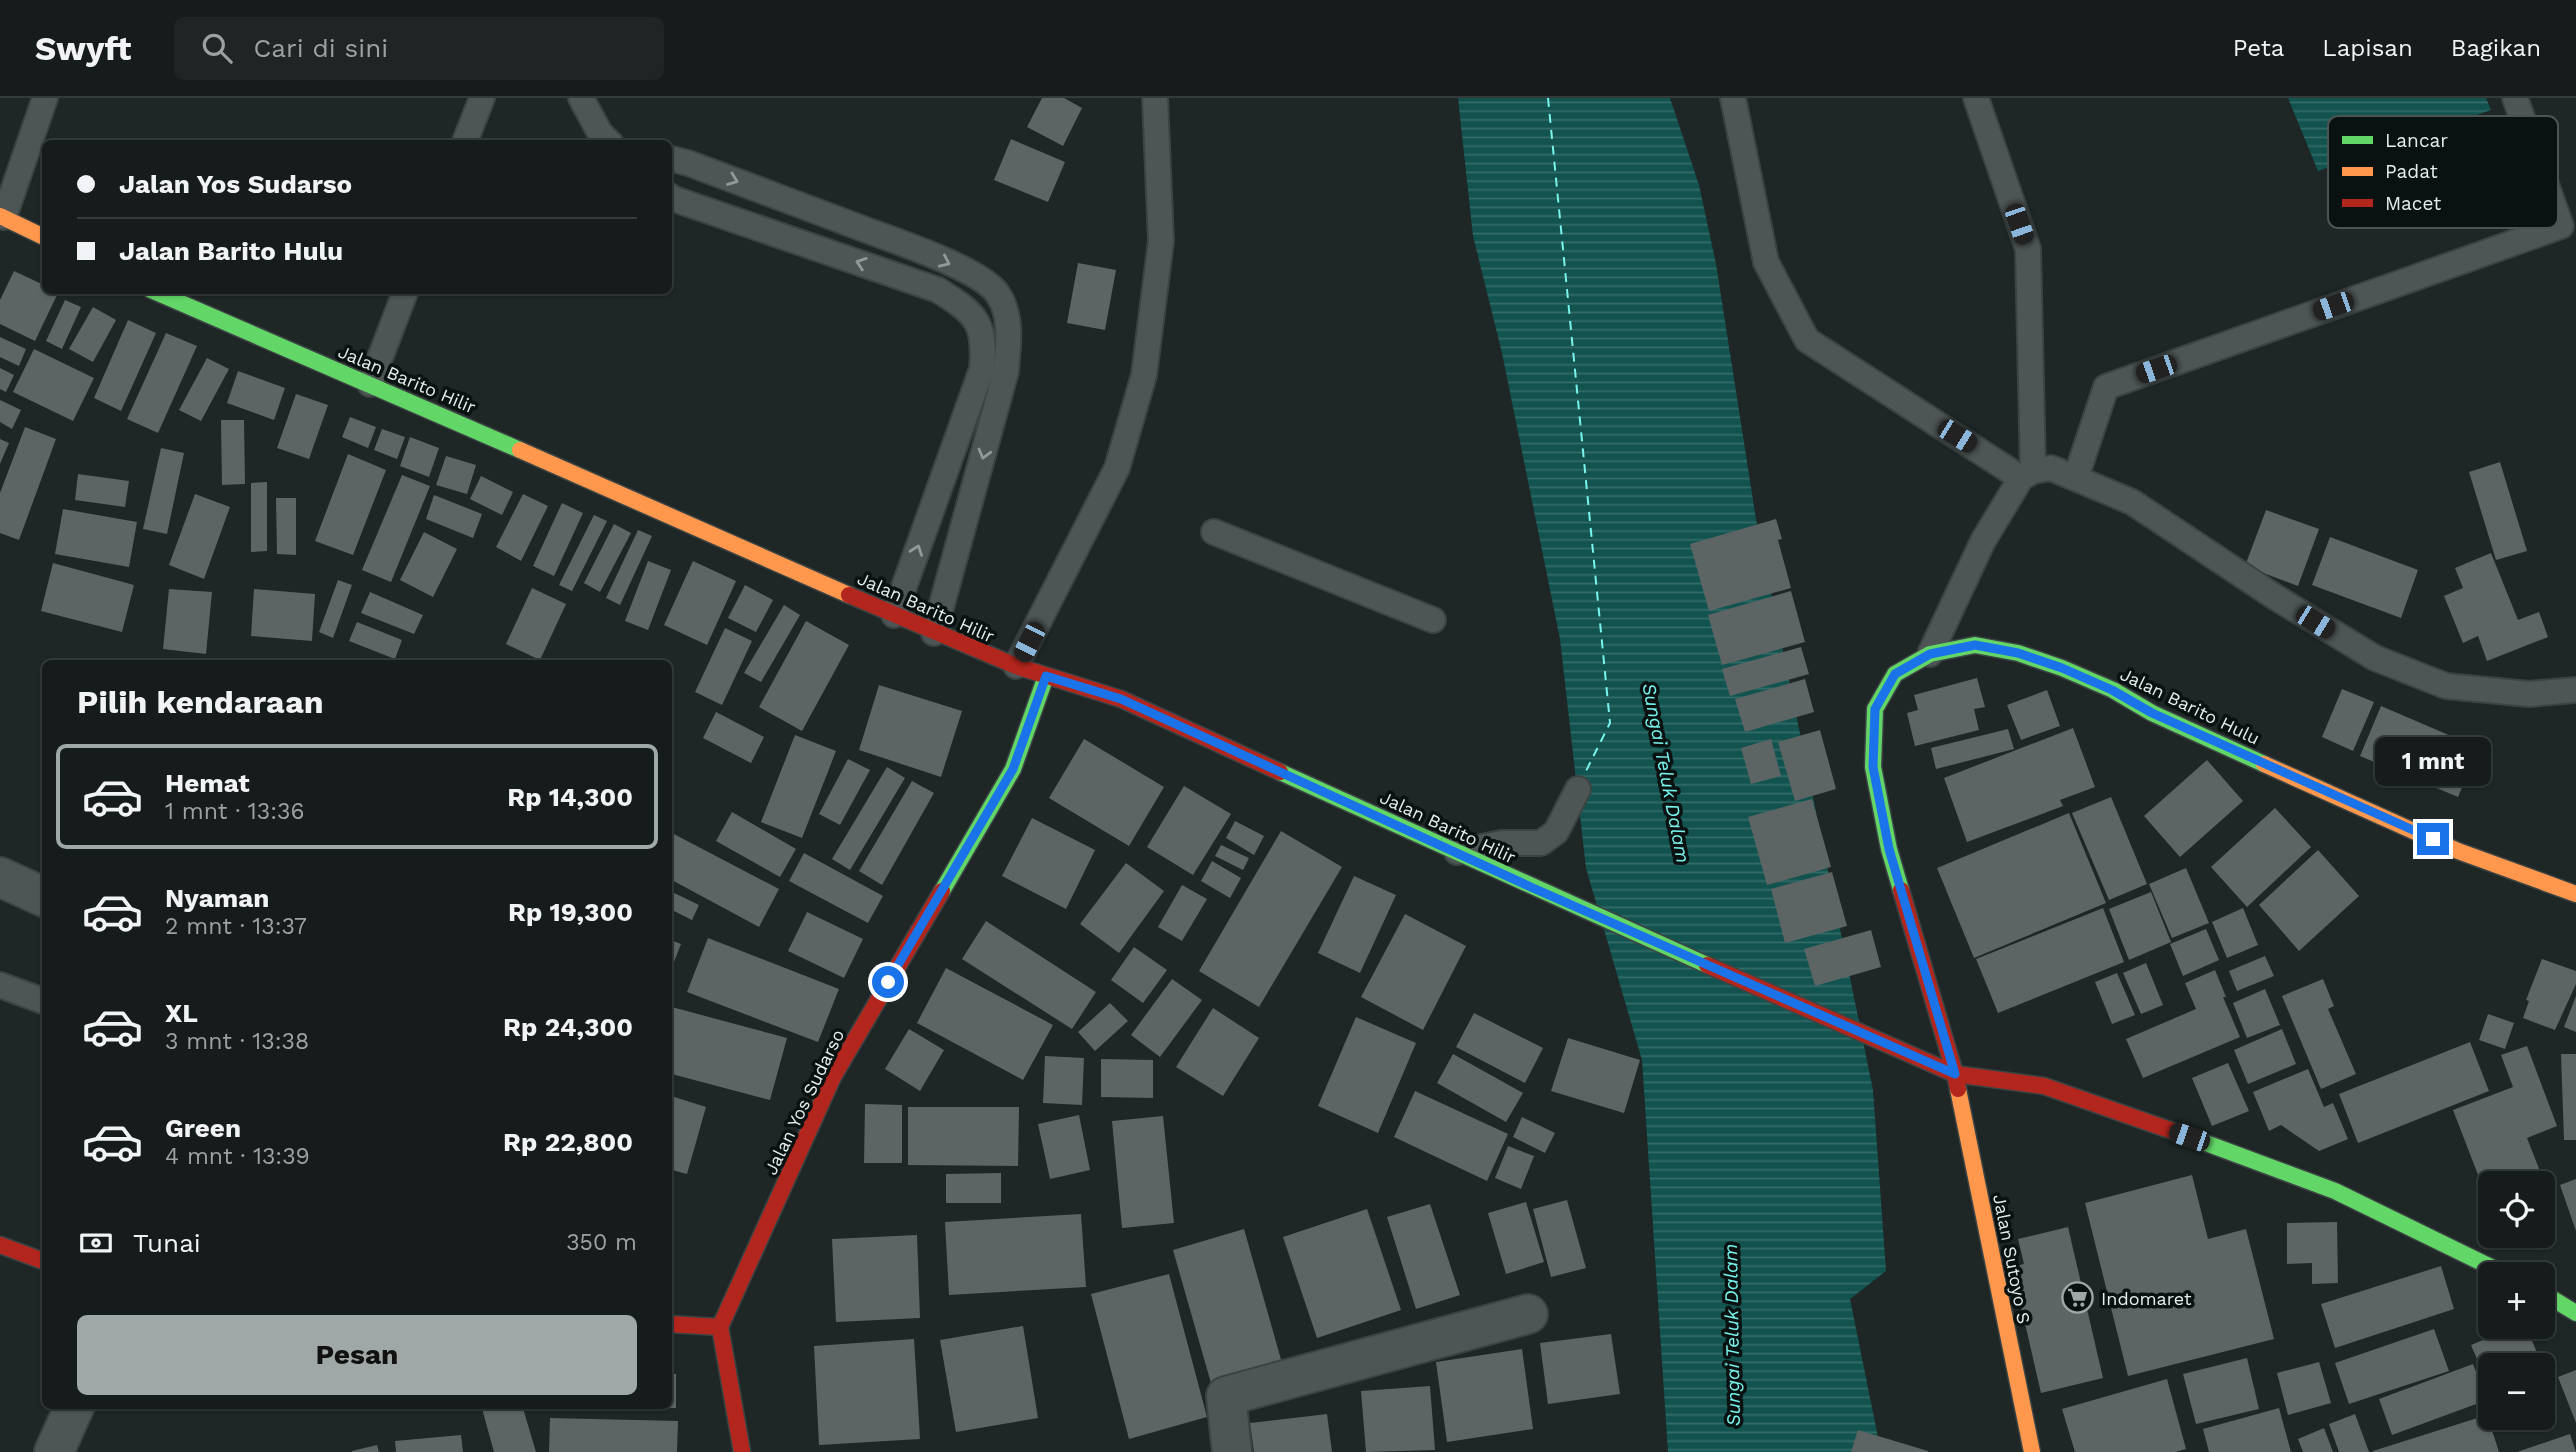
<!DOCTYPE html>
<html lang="id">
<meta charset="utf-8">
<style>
:root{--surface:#161c1c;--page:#1f2525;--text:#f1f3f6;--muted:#9ea1a3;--line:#353a3b;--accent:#9fa8a7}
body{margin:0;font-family:"Work Sans",sans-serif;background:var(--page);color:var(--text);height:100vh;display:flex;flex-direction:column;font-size:26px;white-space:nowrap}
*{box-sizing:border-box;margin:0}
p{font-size:23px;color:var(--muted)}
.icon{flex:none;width:38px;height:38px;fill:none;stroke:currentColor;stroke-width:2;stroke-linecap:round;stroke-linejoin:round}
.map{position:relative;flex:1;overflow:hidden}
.details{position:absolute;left:42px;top:562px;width:630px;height:749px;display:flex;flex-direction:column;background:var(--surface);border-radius:10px;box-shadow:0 2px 5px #0004,0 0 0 2px var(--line)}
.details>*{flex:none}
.guide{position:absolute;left:42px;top:42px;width:630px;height:154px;border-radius:10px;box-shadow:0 2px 5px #0004,0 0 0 2px var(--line);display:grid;align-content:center;height:154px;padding:0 35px;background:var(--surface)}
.fabs{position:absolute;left:2478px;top:1073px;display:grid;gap:14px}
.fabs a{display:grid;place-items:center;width:77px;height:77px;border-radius:10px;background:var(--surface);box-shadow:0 2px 5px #0004,0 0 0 2px var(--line);font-size:35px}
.end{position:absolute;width:32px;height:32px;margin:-16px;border:9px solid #1a73e8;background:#fff;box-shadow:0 0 0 4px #fff}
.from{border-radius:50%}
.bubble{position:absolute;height:49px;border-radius:10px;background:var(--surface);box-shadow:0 2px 5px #0004,0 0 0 2px var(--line);font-size:23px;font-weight:700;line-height:49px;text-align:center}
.car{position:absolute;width:21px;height:42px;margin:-21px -10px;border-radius:9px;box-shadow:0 0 5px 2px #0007;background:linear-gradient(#222 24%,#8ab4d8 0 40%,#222 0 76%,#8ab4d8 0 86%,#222 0)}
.guide b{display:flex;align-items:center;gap:24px;height:66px;font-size:26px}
.guide b+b{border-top:2px solid var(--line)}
.guide i{width:18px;height:18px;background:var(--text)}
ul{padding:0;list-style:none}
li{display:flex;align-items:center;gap:21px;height:105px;margin:0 14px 10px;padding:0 21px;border:4px solid transparent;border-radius:10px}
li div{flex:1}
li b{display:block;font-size:26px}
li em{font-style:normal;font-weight:700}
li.on{border-color:var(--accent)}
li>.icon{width:63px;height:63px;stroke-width:1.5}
h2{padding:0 35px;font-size:32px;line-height:84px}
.pay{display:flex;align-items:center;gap:18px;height:77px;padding:0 35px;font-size:26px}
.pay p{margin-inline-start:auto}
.primary-button{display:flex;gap:14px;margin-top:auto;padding:14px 35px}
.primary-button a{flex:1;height:80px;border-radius:10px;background:var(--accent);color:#111;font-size:28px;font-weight:700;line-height:80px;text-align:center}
header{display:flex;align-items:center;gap:42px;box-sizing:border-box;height:98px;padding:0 35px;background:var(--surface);border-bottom:2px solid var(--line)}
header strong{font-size:33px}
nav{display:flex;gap:38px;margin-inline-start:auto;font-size:24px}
.search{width:490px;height:63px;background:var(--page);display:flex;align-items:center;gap:18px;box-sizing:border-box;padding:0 24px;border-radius:10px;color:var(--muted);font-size:26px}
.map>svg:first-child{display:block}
.water{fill:url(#water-rules)}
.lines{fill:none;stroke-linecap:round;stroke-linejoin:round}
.ferry{stroke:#78f4ed;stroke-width:2;stroke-dasharray:9 7;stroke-linecap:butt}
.building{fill:#5d6564}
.lane-casing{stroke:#3c4443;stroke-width:28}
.street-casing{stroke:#3c4443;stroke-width:42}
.fast-casing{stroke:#3c4443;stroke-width:19}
.slow-casing{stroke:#3c4443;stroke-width:19}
.jam-casing{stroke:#3c4443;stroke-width:19}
.lane{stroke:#4e5555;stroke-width:24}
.street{stroke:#4e5555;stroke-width:38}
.fast{stroke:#63d668;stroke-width:16}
.slow{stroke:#ff974d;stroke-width:16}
.jam{stroke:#b3261e;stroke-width:16}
.oneway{stroke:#929a99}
.route{stroke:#1a73e8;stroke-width:9}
.labels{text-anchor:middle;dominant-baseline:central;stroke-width:7;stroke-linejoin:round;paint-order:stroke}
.street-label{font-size:18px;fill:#e4eeed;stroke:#0a1111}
.poi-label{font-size:18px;fill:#e4eeed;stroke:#0a1111;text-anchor:start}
.water-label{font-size:19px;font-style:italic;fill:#78f4ed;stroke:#0a1111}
.key{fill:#0a1111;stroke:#4b5353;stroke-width:2}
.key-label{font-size:19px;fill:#e4eeed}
</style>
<header>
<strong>Swyft</strong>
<div class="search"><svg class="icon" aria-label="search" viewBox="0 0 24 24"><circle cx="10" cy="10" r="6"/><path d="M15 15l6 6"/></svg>Cari di sini</div>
<nav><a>Peta</a><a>Lapisan</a><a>Bagikan</a></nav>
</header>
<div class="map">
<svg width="2576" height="1354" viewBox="0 0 2576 1354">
<defs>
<pattern id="water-rules" width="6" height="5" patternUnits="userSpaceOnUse" patternTransform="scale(1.75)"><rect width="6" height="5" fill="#12534f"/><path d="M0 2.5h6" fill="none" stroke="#346c69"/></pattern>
</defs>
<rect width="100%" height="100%" fill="#1e2626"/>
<path class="water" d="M1458,0H1670L1699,87L1716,166L1756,421L1873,992L1886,1173L1850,1201L1881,1354H1668L1642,962L1586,770L1560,541L1502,255L1473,138Z
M2288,0H2486L2491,12L2318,73Z"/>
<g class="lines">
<path class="ferry" d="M1548,0L1610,625L1583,679"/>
</g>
<path class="building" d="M1042,0H1064L1082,10L1063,48L1027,29Z
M1011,41L1065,64L1048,104L994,82Z
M1078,165L1116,172L1105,232L1067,225Z
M14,173L46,188V192L58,195L35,243L0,226V202Z
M65,202L81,209L62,251L46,243Z
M93,209L116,222L93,264L69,251Z
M128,222L156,235L121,313L94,300Z
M166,235L197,248L158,335L127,321Z
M0,239L26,251L19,268L0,259Z
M34,251L94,280L73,323L13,294Z
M207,260L229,271L201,323L179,312Z
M0,270L14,277L6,294L0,291Z
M238,273L285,290L274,322L227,305Z
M296,296L328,307L309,361L277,350Z
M0,302L21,312L12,331L0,324Z
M350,319L376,329L368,350L342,339Z
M221,322H244L245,386L222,387Z
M25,329L56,341L19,442L0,435V395Z
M382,331L405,339L397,361L374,352Z
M410,339L439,350L429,379L400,368Z
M0,341L9,345L0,366Z
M161,350L184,355L167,436L143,431Z
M348,356L386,372L353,457L315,443Z
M446,358L476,367L467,396L436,387Z
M2500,364L2527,453L2496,462L2469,374Z
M78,376L129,383L125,409L75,402Z
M402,377L430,388L391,484L362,472Z
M481,378L513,394L502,417L470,401Z
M267,384V453L251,454V385Z
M195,396L230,409L204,481L169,467Z
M523,396L548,408L521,463L496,449Z
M434,397L482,416L473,440L426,421Z
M276,400H296V457L277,456Z
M562,405L583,415L554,478L533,468Z
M63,411L137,424L129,469L55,456Z
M2266,412L2319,431L2298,488L2245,468Z
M594,417L607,423L572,493L559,487Z
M1776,421L1782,441L1778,442L1791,490L1709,513L1690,446Z
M614,426L631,435L600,494L584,485Z
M638,432L652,438L620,507L606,500Z
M424,434L457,451L433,499L400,482Z
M2330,439L2418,472L2401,520L2312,487Z
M2491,455L2518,522L2539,514L2548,539L2487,563L2478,538L2463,545L2444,498L2463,490L2455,470Z
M648,463L671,472L648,532L625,523Z
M693,463L736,483L707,547L664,527Z
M53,465L134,487L122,534L41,513Z
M338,482L352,487L333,540L319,534Z
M745,487L773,502L756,534L728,520Z
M532,490L566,506L540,562L506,546Z
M169,491L212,494L206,556L163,551Z
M254,491L315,496L312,543L251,538Z
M1791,493L1805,544L1722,567L1708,517Z
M370,494L423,517L414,536L361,515Z
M784,507L800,517L761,584L744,575Z
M806,523L849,547L802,633L759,609Z
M357,524L402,542L395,561L349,543Z
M725,530L752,543L722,607L695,594Z
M1801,549L1809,576L1730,598L1722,571Z
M1977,580L1985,609L1974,611L1979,632L1915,648L1907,615L1918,612L1914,597Z
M1805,581L1814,614L1745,634L1735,601Z
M879,587L962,613L941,679L859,652Z
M2342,591L2374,604L2353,653L2322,639Z
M2047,592L2060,628L2021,642L2007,607Z
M2381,608L2479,650L2458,699L2360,658Z
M716,614L764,639L751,665L703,640Z
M2073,630L2095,689L2060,702L2063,708L1967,744L1944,680Z
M2008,631L2014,651L1936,671L1931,650Z
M1820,632L1836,691L1795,703L1778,644Z
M795,637L836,653L802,740L761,724Z
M1084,641L1164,689L1129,748L1049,700Z
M1771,641L1781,678L1751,686L1741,650Z
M848,661L870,672L840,727L819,716Z
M2207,662L2243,703L2180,759L2144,718Z
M887,669L905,680L850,772L832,761Z
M912,683L934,695L882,787L859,773Z
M1184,688L1231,716L1193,777L1147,749Z
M2111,699L2147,786L2109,802L2072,715Z
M1812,701L1831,769L1767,787L1748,719Z
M2275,710L2311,749L2247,809L2211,769Z
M732,714L796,751L780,779L716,743Z
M2069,715L2106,805L1974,860L1937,770Z
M1032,720L1095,752L1066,811L1002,778Z
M1235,723L1264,738L1254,757L1226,740Z
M1281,733L1342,769L1259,909L1199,873Z
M672,735L779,791L759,829L668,780V741Z
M1221,747L1249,760L1243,772L1215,758Z
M2318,752L2359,798L2299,853L2259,807Z
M804,755L883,798L868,825L789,783Z
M1212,763L1241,780L1230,800L1201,783Z
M1126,765L1164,793L1119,855L1080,826Z
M2186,770L2209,825L2172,840L2149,786Z
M1832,774L1847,828L1785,845L1771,791Z
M1354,778L1396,797L1360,875L1318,855Z
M1182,787L1207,801L1182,843L1158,829Z
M668,792L699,807L692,822L668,810Z
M2151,794L2171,844L2129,862L2109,811Z
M2103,810L2124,864L1998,915L1976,861Z
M2243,810L2258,847L2227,860L2212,824Z
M807,814L863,841L844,880L788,853Z
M1405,816L1466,848L1423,932L1361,899Z
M986,823L1096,894L1072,931L962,861Z
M2206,831L2219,862L2183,878L2170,846Z
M1871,832L1881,869L1815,888L1804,851Z
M708,840L839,891L818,944L687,894Z
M668,841L681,846L669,877H668Z
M1134,849L1167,872L1143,905L1111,882Z
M2265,858L2274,878L2237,893L2229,873Z
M2542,861L2576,873V886L2555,932L2523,920L2529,903L2526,902Z
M2146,865L2163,907L2141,916L2123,875Z
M946,870L1053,927L1023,982L917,925Z
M2215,872L2226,899H2223L2240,939L2143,980L2126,941L2196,911L2185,885Z
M2117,875L2135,917L2112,926L2095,884Z
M1172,881L1202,902L1160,959L1131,937Z
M2323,881L2334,908L2328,911L2356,976L2321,991L2282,898Z
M2265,891L2280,927L2247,940L2233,905Z
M2576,898V934L2564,929Z
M1110,905L1128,923L1095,953L1078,934Z
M668,908L787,940L770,1002L668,975Z
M1213,910L1259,940L1223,998L1176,969Z
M1474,915L1543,950L1525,985L1456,949Z
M2488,916L2514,925L2505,951L2479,942Z
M1356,919L1416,945L1378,1035L1318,1008Z
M909,931L944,952L920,993L885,971Z
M2282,931L2296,966L2248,986L2234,952Z
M1568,940L1640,962L1624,1015L1551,993Z
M2470,944L2489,993L2358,1045L2339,996Z
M2527,948L2557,1028L2527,1040L2547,1091L2543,1092V1085H2490V1092L2485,1095L2453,1012L2513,989L2501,957Z
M1453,956L1523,995L1506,1024L1437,985Z
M2561,956H2576V1042H2564Z
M1045,958L1084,960L1082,1007L1043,1005Z
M1101,961L1153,962V1000L1101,999Z
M2228,965L2249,1013L2212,1028L2192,980Z
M2308,971L2324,1009L2333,1005L2348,1041L2319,1053L2281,1027L2269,1033L2253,994Z
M1415,993L1508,1036L1487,1083L1394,1039Z
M668,997L706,1009L687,1076L668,1071Z
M865,1006L902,1007V1065H864Z
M908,1009H1019L1018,1068L908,1067Z
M1079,1017L1090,1072L1050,1081L1038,1026Z
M1163,1018L1174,1125L1122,1130L1112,1023Z
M1522,1019L1555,1035L1545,1055L1513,1039Z
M1508,1048L1534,1058L1521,1091L1495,1080Z
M1001,1075V1105H946V1076Z
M2192,1077L2208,1141L2246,1131L2274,1241L2128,1278L2085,1105Z
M2576,1081V1133L2560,1087Z
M1567,1102L1586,1170L1551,1179L1533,1111Z
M1526,1104L1544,1164L1506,1176L1488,1115Z
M1430,1106L1460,1197L1416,1211L1387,1119Z
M1367,1111L1401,1212L1317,1240L1283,1139Z
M1081,1116L1086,1189L949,1197L945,1124Z
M2337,1124L2338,1185L2312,1186V1165L2287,1166V1125Z
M2068,1129L2103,1280L2041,1295L2012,1169L2024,1166L2018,1141Z
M1244,1131L1282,1265L1211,1285L1173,1152Z
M917,1137L920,1220L836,1224L832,1141Z
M2441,1168L2454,1211L2335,1250L2321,1206Z
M1169,1176L1207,1319L1129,1341L1091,1196Z
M1023,1228L1038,1320L956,1334L940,1242Z
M2517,1228H2526L2542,1267H2490V1292L2471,1247Z
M2434,1231L2449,1273L2349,1306L2335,1265Z
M1611,1236L1620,1296L1548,1306L1540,1245Z
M914,1241L920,1341L819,1347L814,1248Z
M1522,1251L1533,1331L1447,1344L1436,1264Z
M2247,1260L2259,1311L2196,1326L2183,1276Z
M2319,1264L2331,1305L2288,1317L2277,1275Z
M2473,1266L2487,1302L2392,1337L2379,1301Z
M2543,1270L2551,1291L2543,1294Z
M2576,1272V1325L2558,1279Z
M668,1276H676V1310H663V1307H668Z
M2167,1281L2186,1351L2175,1354H2075L2062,1311Z
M1430,1288L1435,1352L1366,1354L1361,1293Z
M481,1307H522L536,1354H494Z
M2279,1310L2291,1354H2209L2203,1331Z
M1327,1316L1332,1354H1254L1250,1325Z
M2355,1316L2369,1354H2339L2329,1326Z
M2487,1317L2499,1354H2373V1353Z
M550,1320L678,1323L677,1354H549Z
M2324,1330L2333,1354H2303L2298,1341Z
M1858,1332L1928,1353V1354H1851Z
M2570,1336L2576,1354H2517Z
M461,1337L463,1354H396L395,1343Z
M377,1347L379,1354H352V1353Z"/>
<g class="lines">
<defs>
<path id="lane" d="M581,0L600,35L611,46
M1733,0L1766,164L1807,242L2021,380
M1976,0L2028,151L2033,373
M464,46L482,0
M668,60L688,65C743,86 798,106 853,127C886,140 978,169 997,195C1013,217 1008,248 1006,273L934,535
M668,97L674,101L938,192C976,216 986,224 982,271L894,517
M4,119L45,0
M370,286L406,192
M2076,379L2106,289L2561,128L2515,0
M1214,434L1433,522
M1930,556L1983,443L2021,380L2033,373L2051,370L2132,404L2275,499L2375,560L2446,588L2529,596L2576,592
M1016,568L1117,370L1144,277L1161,143L1155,0
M1457,754L1502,745H1541L1556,734L1578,691
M0,887L46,904"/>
<path id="street" d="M0,779L46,800
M54,1354L75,1307
M1232,1354L1226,1298L1528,1216"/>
<path id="fast" d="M151,192L520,352
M1280,674L1707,867
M1901,792L1889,751L1873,669L1875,611L1895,576L1930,556L1975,547L2018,555L2062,570L2113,592L2152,615L2264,666
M942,793L1013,671L1046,578
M2187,1038L2335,1093L2505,1176
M2543,1195L2576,1215"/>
<path id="slow" d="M0,118L46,140
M520,352L849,497
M2264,666L2458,753L2576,796
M1958,991L2032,1354"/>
<path id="jam" d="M849,497L1016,568L1121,601L1280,674
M1901,792L1955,976L2044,988L2187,1038
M1707,867L1955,976L1958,991
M0,1147L46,1164
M668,1226L720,1229L742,1354
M720,1229L833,979L942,793"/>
</defs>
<use href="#lane" class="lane-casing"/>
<use href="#street" class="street-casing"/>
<use href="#fast" class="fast-casing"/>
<use href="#slow" class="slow-casing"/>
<use href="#jam" class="jam-casing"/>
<use href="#lane" class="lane"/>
<use href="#street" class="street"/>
<use href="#fast" class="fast"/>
<use href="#slow" class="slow"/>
<use href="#jam" class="jam"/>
</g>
<defs><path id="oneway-chevron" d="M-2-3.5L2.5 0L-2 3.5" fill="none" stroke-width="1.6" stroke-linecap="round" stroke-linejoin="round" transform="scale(1.75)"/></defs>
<g class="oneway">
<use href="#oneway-chevron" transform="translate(733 82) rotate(21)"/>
<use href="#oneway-chevron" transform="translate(945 164) rotate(25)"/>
<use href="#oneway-chevron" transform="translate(861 165) rotate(-161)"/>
<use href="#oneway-chevron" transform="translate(984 356) rotate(105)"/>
<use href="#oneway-chevron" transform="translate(917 452) rotate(-70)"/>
</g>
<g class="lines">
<path class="route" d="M888,884L1013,671L1046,578L1121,601L1533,790L1955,976L1889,751L1873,669L1875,611L1895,576L1930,556L1975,547L2018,555L2062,570L2112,592L2152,615L2433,741"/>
</g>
<defs>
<symbol id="supermarket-ring" viewBox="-11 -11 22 22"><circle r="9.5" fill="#0a1111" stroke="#9fa8a7" stroke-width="1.5"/><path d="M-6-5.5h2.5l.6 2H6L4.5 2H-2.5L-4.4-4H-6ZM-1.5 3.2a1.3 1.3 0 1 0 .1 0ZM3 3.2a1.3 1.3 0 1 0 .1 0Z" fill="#9fa8a7"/></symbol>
</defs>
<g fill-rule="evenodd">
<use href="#supermarket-ring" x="2060" y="1182" width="35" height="35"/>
</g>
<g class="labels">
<g class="street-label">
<text transform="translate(407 281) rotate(23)">Jalan Barito Hilir</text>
<text transform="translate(926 509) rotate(24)">Jalan Barito Hilir</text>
<text transform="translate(2190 608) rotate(26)">Jalan Barito Hulu</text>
<text transform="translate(1448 729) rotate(25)">Jalan Barito Hilir</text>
<text transform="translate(804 1004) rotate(-64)">Jalan Yos Sudarso</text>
<text transform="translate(2012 1161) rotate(79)">Jalan Sutoyo S</text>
</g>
<g class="poi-label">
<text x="2101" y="1200">Indomaret</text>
</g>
<g class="water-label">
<text transform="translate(1666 675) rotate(79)">Sungai Teluk Dalam</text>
<text transform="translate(1732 1237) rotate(-91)">Sungai Teluk Dalam</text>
</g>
</g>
<rect x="2328" y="18" width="230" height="112" rx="10" class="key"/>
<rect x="2342" y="38" width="31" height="8" fill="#63d668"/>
<rect x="2342" y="69" width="31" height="9" fill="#ff974d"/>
<rect x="2342" y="101" width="31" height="8" fill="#b3261e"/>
<g class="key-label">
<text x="2385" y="49">Lancar</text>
<text x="2385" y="80">Padat</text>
<text x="2385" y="112">Macet</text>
</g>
</svg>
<div class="fabs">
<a><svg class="icon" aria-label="locate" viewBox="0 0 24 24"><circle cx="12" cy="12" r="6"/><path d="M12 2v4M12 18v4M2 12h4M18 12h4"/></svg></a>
<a>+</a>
<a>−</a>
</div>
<i class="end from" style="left:888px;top:884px"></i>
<i class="end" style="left:2433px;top:741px"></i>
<div class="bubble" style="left:2375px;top:639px;width:116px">1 mnt</div>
<i class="car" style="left:2019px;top:126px;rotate:161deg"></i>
<i class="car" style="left:2333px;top:208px;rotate:251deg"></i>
<i class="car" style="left:2156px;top:271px;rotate:251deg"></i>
<i class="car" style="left:1957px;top:338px;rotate:122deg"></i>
<i class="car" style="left:2315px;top:524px;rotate:122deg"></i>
<i class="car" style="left:1029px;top:544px;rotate:207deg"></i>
<i class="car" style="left:2189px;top:1039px;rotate:289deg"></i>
<div class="guide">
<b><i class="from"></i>Jalan Yos Sudarso</b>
<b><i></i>Jalan Barito Hulu</b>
</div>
<section class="details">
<h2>Pilih kendaraan</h2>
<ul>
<li class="on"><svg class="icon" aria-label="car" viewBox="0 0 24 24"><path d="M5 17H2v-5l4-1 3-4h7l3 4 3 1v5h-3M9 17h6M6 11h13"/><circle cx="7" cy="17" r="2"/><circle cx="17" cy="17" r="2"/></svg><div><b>Hemat</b><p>1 mnt · 13:36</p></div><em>Rp 14,300</em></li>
<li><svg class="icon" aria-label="car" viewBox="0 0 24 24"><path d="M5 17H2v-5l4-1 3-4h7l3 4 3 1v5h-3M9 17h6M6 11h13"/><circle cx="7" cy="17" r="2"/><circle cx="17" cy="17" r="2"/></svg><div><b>Nyaman</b><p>2 mnt · 13:37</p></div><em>Rp 19,300</em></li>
<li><svg class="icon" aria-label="car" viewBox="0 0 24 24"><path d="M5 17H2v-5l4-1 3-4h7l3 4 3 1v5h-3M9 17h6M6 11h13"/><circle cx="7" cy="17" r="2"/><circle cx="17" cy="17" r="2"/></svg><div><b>XL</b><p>3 mnt · 13:38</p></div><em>Rp 24,300</em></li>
<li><svg class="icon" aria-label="car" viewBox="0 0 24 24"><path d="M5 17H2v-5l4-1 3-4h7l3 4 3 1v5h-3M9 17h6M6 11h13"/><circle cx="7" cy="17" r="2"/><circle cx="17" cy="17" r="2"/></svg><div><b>Green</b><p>4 mnt · 13:39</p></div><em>Rp 22,800</em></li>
</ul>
<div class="pay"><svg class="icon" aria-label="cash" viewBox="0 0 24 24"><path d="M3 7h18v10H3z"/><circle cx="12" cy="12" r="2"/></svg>Tunai<p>350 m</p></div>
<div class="primary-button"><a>Pesan</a></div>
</section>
</div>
